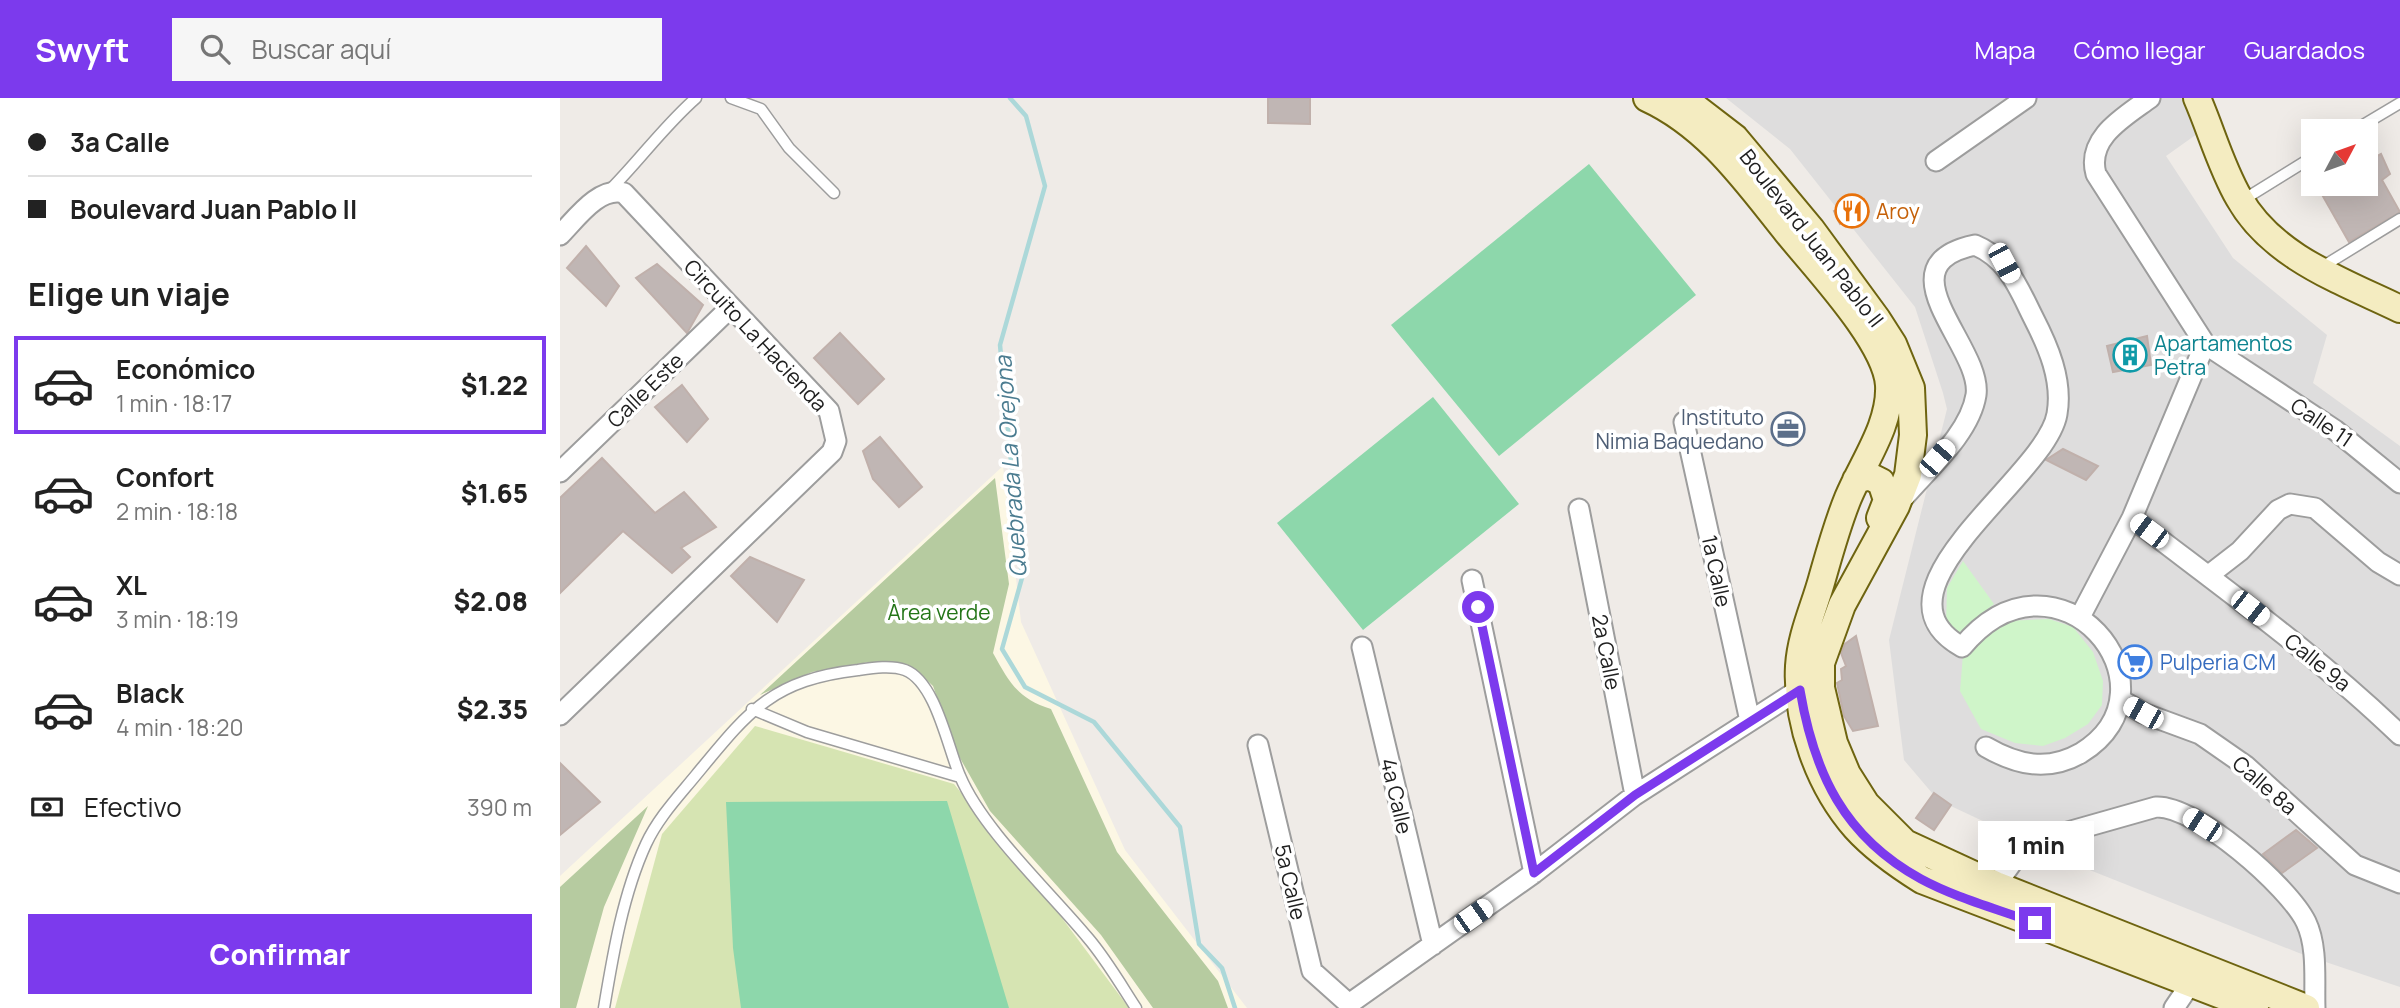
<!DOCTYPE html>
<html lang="es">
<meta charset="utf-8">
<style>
:root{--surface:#fff;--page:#f6f6f6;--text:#222;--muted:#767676;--line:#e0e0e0;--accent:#7c3aed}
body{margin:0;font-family:Manrope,sans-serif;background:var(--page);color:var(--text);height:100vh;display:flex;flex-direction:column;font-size:26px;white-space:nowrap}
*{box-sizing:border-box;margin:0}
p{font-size:23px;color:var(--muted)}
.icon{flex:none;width:38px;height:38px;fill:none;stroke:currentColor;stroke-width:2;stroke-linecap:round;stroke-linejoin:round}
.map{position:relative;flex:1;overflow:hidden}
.details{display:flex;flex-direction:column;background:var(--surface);width:560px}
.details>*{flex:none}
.hud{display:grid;align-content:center;height:154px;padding:0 28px;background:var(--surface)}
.needle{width:46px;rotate:49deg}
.controls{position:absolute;left:1741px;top:21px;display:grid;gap:14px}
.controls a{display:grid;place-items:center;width:77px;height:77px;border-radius:0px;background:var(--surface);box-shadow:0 7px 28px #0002;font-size:35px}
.end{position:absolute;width:32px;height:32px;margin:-16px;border:9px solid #7c3aed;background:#fff;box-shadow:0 0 0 4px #fff}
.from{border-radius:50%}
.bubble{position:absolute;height:49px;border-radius:0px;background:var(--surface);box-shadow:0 7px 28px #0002;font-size:23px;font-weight:800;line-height:49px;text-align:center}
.car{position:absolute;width:21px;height:42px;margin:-21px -10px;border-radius:9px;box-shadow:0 0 5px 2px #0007;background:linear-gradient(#fff 24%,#345 0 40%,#fff 0 76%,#345 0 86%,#fff 0)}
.hud b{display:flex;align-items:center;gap:24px;height:66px;font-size:26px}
.hud b+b{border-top:2px solid var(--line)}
.hud i{width:18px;height:18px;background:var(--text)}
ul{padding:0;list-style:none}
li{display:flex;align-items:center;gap:21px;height:98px;margin:0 14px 10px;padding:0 14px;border:4px solid transparent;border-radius:0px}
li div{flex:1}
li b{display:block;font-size:26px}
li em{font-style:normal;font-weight:800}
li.current{border-color:var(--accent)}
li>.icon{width:63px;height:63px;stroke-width:1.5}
h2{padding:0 28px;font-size:32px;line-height:84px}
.pay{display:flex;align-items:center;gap:18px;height:77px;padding:0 28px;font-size:26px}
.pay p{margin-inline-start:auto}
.button{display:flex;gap:14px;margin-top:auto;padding:14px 28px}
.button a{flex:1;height:80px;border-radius:0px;background:var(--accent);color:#fff;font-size:28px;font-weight:800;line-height:80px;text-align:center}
header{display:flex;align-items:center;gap:42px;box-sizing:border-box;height:98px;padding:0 35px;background:var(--accent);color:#fff}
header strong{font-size:33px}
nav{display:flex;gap:38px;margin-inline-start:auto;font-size:24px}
.search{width:490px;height:63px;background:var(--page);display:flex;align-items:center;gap:18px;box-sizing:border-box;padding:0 24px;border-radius:0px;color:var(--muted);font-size:26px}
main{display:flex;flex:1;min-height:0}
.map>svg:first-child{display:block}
.residential{fill:#dedddd}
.education{fill:#fcf7e4}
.grass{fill:#d6e4b2}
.forest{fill:#b6cba0}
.park{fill:#cff5c9}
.pitch{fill:#8dd7ab}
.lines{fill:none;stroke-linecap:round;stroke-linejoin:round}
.stream{stroke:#acd8d9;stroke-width:4.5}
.building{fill:#c0b6b4;stroke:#c0b0ab;stroke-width:2}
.lane-casing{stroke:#9d9d9d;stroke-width:13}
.street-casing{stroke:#9d9d9d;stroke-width:23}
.secondary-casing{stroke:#6e6410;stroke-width:30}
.lane{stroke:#fff;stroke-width:10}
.street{stroke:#fff;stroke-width:19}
.secondary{stroke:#f4ecc1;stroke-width:26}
.route{stroke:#7c3aed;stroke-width:9}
.labels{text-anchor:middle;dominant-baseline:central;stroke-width:7;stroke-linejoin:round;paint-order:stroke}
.food-label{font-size:21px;fill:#c56008;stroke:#fff;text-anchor:start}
.street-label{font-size:21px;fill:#202020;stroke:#fff}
.culture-label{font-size:21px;fill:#0d838f;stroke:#fff;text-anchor:start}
.service-label{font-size:21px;fill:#4e5e75;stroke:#fff;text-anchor:end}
.park-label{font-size:21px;fill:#237517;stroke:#fff}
.shop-label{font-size:21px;fill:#366cbe;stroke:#fff;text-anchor:start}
.water-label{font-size:23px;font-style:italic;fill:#4b7c90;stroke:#fff}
</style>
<header>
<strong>Swyft</strong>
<div class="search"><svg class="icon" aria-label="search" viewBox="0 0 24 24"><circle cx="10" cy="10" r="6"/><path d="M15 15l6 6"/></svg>Buscar aquí</div>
<nav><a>Mapa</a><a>Cómo llegar</a><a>Guardados</a></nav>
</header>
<main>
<section class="details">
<div class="hud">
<b><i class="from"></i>3a Calle</b>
<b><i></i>Boulevard Juan Pablo II</b>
</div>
<h2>Elige un viaje</h2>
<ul>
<li class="current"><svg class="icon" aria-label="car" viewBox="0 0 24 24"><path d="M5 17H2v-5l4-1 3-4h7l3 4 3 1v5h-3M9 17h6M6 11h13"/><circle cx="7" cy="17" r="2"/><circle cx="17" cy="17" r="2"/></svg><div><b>Económico</b><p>1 min · 18:17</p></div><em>$1.22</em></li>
<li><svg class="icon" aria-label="car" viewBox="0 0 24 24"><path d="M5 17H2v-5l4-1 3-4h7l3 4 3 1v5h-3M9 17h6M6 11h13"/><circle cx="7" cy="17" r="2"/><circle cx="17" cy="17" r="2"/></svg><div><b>Confort</b><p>2 min · 18:18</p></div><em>$1.65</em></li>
<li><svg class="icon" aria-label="car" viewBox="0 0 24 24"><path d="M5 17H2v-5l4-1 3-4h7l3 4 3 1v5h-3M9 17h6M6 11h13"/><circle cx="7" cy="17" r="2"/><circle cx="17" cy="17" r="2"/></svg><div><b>XL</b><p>3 min · 18:19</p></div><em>$2.08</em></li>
<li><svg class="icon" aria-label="car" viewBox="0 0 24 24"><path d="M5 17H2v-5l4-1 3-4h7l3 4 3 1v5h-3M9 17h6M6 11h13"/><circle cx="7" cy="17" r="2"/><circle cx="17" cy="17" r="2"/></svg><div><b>Black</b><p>4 min · 18:20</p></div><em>$2.35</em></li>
</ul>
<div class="pay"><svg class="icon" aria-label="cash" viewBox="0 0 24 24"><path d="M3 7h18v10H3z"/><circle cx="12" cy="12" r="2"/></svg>Efectivo<p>390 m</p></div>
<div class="button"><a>Confirmar</a></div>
</section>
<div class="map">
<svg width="1840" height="910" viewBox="0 0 1840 910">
<rect width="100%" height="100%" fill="#efebe7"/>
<path class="residential" d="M1166,0H1632L1644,31L1606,58L1673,160L1767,237L1753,285L1840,348V889L1739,855L1517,767L1378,702L1344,662L1329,542L1387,311L1383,295L1355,209L1230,51Z"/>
<path class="education" d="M443,368L461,524L565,752L687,910H0V778Z"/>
<path class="grass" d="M195,628L394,686L499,816L569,910H55L102,736Z"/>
<path class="forest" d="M435,380L449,486L433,555C449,584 458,601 491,611L557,754L658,883L668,910H593L541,837L430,713L396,653L373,588L359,575L347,566L309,564L252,574L200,597Z
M88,708L44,809L16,910H0V789Z"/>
<path class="park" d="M1403,463L1434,506L1396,537L1386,528L1387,490Z
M1489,521L1513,529L1533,554L1543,583L1542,607L1528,626L1505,640L1483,648L1455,645L1421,631L1400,593L1403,556L1444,523Z"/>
<path class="pitch" d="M1029,66L1136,197L939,358L831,227Z
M873,299L959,406L803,532L717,425Z
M387,703L449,910H181L173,850L166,704Z"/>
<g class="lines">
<path class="stream" d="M450,0L466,18L485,88L440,247L462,480L442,551L465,589L534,624L620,729L639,846L662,870L675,910"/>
</g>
<path class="building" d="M708,0H750V26L708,25Z
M1821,56L1830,76L1822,82L1840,114L1789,144L1756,86H1806V64Z
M1304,101L1309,114L1280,126L1274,113Z
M26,148L59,188L46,208L7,170Z
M97,166L143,207L127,235L76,180Z
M280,235L324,281L298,306L254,260Z
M1587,238L1591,267L1553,274L1547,248Z
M122,287L148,321L127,344L95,309Z
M320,339L362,389L339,409L313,381L303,353Z
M1503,351L1538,368L1526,382L1486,362Z
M42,360L95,415L124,394L156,429L121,450L130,459L112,475L63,433L0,495V400Z
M190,459L244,482L217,524L171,478Z
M1296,538L1318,628L1293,633L1284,618L1277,585L1282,582L1281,571L1286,568L1281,555L1285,546Z
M0,665L40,704L0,737Z
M1374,695L1391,707L1374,732L1356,720Z
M1736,732L1757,750L1722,775L1703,756Z"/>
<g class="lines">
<defs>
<path id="lane" d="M171,0L201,11L229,50L274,95
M1793,33L1840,5
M48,94C79,63 104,28 136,0
M1683,102L1754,58
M1762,169L1840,121
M192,611L247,634L400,679
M44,910C53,856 63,796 86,746C98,720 118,699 136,677C188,614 211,582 298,572C312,570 331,567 345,572C376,584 388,651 400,678C422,731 491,795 528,840C546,861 561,887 576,910"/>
<path id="street" d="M1590,0C1564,19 1526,40 1536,76L1645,246L1775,332L1840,385
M1376,63L1466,0
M0,137C16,121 39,88 64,95L269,313L276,343L272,354L0,617
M1124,324L1190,623
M0,374L170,210
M1345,398C1369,370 1410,335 1416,297C1423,249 1319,167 1415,147C1448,161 1458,189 1473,219C1488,248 1503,282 1497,316C1486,380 1301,492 1402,549C1497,434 1627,590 1521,655C1488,674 1457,667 1426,649
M1019,411L1075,697
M1572,420C1663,490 1757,557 1840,637
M1649,477L1680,453L1718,412L1730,406L1755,410L1818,464L1840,477
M912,482L974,775
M1520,519L1572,420L1645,246
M802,549L873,847
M1561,602L1583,615L1640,636L1686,668L1795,767L1840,785
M698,647L752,873L789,906L974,775L1075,697L1240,591
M1436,787L1459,755L1476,743L1596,709C1636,707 1729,789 1746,824C1758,849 1754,883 1755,910
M1614,910L1631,885"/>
<path id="secondary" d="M1087,0C1148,28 1186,83 1227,134C1255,169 1326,243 1329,287C1331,327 1303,364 1288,400C1277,427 1270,453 1262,481C1254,510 1241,537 1239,568C1236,624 1259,688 1296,730C1315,751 1338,767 1362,782L1695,910
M1123,0L1175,40L1251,131L1317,221L1333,246L1351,290L1353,337L1348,377L1336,408L1282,507L1261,565V590L1274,645L1287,676L1306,706L1345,745L1436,787L1746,910
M1637,0C1651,32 1661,69 1679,100C1712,159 1782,183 1840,211
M1296,382L1309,378L1321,384L1327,402L1320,420"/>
</defs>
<use href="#lane" class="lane-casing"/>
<use href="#street" class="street-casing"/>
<use href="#secondary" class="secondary-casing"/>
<use href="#lane" class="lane"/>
<use href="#street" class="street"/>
<use href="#secondary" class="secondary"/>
</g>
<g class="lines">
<path class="route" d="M918,509L974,775L1075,697L1240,592C1254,675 1284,739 1361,781C1396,800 1438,811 1475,825"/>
</g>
<defs>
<symbol id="restaurant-ring" viewBox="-11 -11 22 22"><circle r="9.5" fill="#fff" stroke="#e8710a" stroke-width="1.5"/><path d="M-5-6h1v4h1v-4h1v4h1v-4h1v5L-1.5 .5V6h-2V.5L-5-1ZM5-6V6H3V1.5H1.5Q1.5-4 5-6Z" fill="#e8710a"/></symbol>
<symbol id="building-ring" viewBox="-11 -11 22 22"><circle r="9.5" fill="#fff" stroke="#0f9aa8" stroke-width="1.5"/><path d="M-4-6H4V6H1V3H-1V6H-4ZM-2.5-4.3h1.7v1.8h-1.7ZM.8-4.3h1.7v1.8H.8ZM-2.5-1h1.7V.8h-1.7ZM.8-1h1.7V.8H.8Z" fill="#0f9aa8"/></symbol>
<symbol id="office-ring" viewBox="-11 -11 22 22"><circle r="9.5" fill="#fff" stroke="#5c6f8a" stroke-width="1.5"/><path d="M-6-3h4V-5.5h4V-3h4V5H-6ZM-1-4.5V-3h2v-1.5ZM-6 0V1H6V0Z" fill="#5c6f8a"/></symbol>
<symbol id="supermarket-ring" viewBox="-11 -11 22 22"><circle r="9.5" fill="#fff" stroke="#3f7fe0" stroke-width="1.5"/><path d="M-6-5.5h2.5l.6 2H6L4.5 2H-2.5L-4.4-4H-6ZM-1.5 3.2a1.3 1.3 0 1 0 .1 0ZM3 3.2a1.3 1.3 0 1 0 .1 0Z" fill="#3f7fe0"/></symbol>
</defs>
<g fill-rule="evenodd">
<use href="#restaurant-ring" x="1273" y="94" width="38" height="38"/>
<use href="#building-ring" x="1551" y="238" width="38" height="38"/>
<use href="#office-ring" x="1209" y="312" width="38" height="38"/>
<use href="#supermarket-ring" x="1556" y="545" width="38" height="38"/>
</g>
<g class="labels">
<g class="food-label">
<text x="1316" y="113">Aroy</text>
</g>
<g class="street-label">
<text transform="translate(1252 140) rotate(52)">Boulevard Juan Pablo II</text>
<text transform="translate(196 237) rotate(47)">Circuito La Hacienda</text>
<text transform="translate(85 292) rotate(-44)">Calle Este</text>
<text transform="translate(1762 324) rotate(34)">Calle 11</text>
<text transform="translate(1157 473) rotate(78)">1a Calle</text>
<text transform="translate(1047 554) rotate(79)">2a Calle</text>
<text transform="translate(1758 564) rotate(39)">Calle 9a</text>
<text transform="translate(1705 687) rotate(41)">Calle 8a</text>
<text transform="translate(837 698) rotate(77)">4a Calle</text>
<text transform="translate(731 784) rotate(77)">5a Calle</text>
</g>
<g class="culture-label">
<text x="1594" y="245">Apartamentos<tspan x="1594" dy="24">Petra</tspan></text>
</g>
<g class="service-label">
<text x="1204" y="319">Instituto<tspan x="1204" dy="24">Nimia Baquedano</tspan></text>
</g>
<g class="park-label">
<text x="379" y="514">Àrea verde</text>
</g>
<g class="shop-label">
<text x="1600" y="564">Pulperia CM</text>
</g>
<g class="water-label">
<text transform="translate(450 369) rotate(-94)">Quebrada La Orejona</text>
</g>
</g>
</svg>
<div class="controls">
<a><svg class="needle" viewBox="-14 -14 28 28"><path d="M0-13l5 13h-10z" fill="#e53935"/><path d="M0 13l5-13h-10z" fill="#767676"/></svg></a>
</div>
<i class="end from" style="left:918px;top:509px"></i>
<i class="end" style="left:1475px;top:825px"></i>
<div class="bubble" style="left:1418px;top:723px;width:116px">1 min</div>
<i class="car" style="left:1444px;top:165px;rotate:152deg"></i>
<i class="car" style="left:1377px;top:360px;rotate:41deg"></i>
<i class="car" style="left:1589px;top:433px;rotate:307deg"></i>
<i class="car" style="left:1690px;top:510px;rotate:128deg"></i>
<i class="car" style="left:1583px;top:615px;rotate:299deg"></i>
<i class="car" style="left:1642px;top:727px;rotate:303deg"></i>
<i class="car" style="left:913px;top:818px;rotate:55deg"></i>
</div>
</main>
